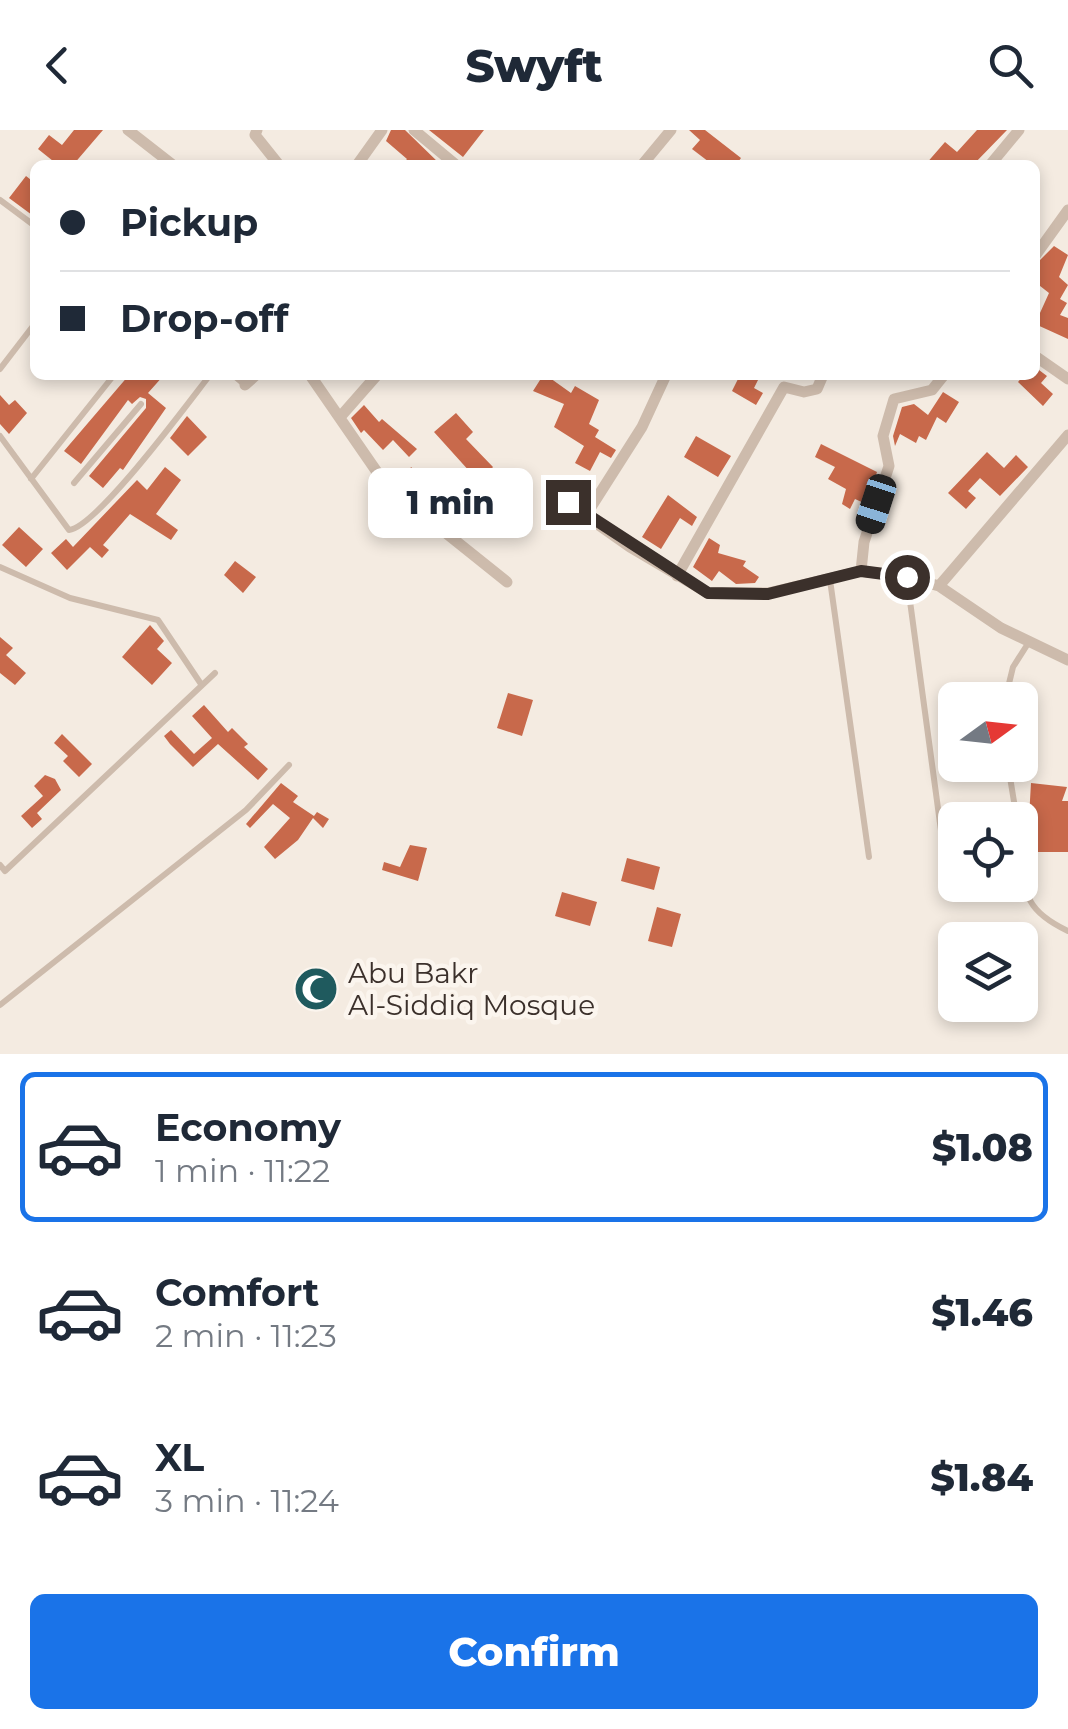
<!DOCTYPE html>
<meta charset="utf-8">
<style>
:root{--surface:#fff;--page:#f2f2f3;--text:#1f2937;--muted:#747a83;--line:#e0e1e3;--accent:#1a73e8}
body{margin:0;font-family:Montserrat,sans-serif;background:var(--page);color:var(--text);height:100vh;display:flex;flex-direction:column;font-size:38px;white-space:nowrap}
*{box-sizing:border-box;margin:0}
p{font-size:32px;color:var(--muted)}
.icon{flex:none;width:55px;height:55px;fill:none;stroke:currentColor;stroke-width:2;stroke-linecap:round;stroke-linejoin:round}
.map{position:relative;height:924px;overflow:hidden}
.sheet{display:flex;flex-direction:column;background:var(--surface);flex:1}
.sheet>*{flex:none}
.guide{position:absolute;left:30px;top:30px;width:1010px;height:220px;border-radius:15px;box-shadow:0 5px 15px #0003;display:grid;align-content:center;height:220px;padding:0 30px;background:var(--surface)}
.needle{width:65px;rotate:75deg}
.buttons{position:absolute;left:938px;top:552px;display:grid;gap:20px}
.buttons a{display:grid;place-items:center;width:100px;height:100px;border-radius:15px;background:var(--surface);box-shadow:0 5px 15px #0003;font-size:50px}
.end{position:absolute;width:45px;height:45px;margin:-22px;border:12px solid #3b302b;background:#fff;box-shadow:0 0 0 5px #fff}
.from{border-radius:50%}
.bubble{position:absolute;height:70px;border-radius:15px;background:var(--surface);box-shadow:0 5px 15px #0003;font-size:32px;font-weight:800;line-height:70px;text-align:center}
.car{position:absolute;width:30px;height:60px;margin:-30px -15px;border-radius:12px;box-shadow:0 0 8px 2px #0007;background:linear-gradient(#222 24%,#8ab4d8 0 40%,#222 0 76%,#8ab4d8 0 86%,#222 0)}
.guide b{display:flex;align-items:center;gap:35px;height:95px;font-size:38px}
.guide b+b{border-top:2px solid var(--line)}
.guide i{width:25px;height:25px;background:var(--text)}
ul{padding:18px 0 0;list-style:none}
li{display:flex;align-items:center;gap:30px;height:150px;margin:0 20px 15px;padding:0 10px;border:5px solid transparent;border-radius:15px}
li div{flex:1}
li b{display:block;font-size:38px}
li em{font-style:normal;font-weight:800}
li.active{border-color:var(--accent)}
li>.icon{width:90px;height:90px;stroke-width:1.5}
.primary-button{display:flex;gap:20px;margin-top:auto;padding:20px 30px}
.primary-button a{flex:1;height:115px;border-radius:15px;background:var(--accent);color:#fff;font-size:40px;font-weight:800;line-height:115px;text-align:center}
header{display:flex;justify-content:space-between;align-items:center;height:130px;padding:0 30px;background:var(--surface);font-size:45px;font-weight:800}
.map>svg:first-child{display:block}
.building{fill:#c8694b}
.lines{fill:none;stroke-linecap:round;stroke-linejoin:round}
.service{stroke:#cdbbac;stroke-width:6}
.minor{stroke:#cdbbac;stroke-width:11}
.route{stroke:#3b302b;stroke-width:12}
.labels{text-anchor:middle;dominant-baseline:central;stroke-width:9;stroke-linejoin:round;paint-order:stroke}
.poi-label{font-size:28px;fill:#3b302b;stroke:#fbf5ee;text-anchor:start}
</style>
<header><svg class="icon" aria-label="back" viewBox="0 0 24 24"><path d="M15 5l-7 7 7 7"/></svg>Swyft<svg class="icon" aria-label="search" viewBox="0 0 24 24"><circle cx="10" cy="10" r="6"/><path d="M15 15l6 6"/></svg></header>
<div class="map">
<svg width="1068" height="924" viewBox="0 0 1068 924">
<rect width="100%" height="100%" fill="#f4ebe1"/>
<path class="building" d="M74,0H103L73,35H58L38,19L49,5L62,15Z
M391,0H405L441,35H402L407,29L386,11Z
M429,0H484L463,27Z
M689,0H705L741,28L736,35H713L692,19L700,10Z
M977,0H1007L973,35H925L945,12L957,22Z
M26,46L35,53L32,85L9,68Z
M1054,116L1068,125L1059,147L1068,155L1060,169L1067,173L1060,185L1068,188V209L1035,194L1049,163L1035,152V135Z
M1035,237L1047,246L1041,253L1053,264L1043,276L1018,252L1024,245H1035Z
M129,245H164L148,263L166,278L123,340L120,338L103,358L89,346L146,278V269L140,267L132,274L128,270L81,334L64,321Z
M740,245L759,248L754,258L763,263L756,275L732,261Z
M550,248L571,263L575,256L599,270L589,294L599,300L595,307L616,320L611,328L600,322L590,341L575,333L584,316L554,297L564,274L533,261L540,250Z
M943,262L959,272L946,293L937,287L926,310L919,306L916,313L900,304L895,316L893,306L902,277L914,274L928,285Z
M0,265L9,275L15,270L27,283L9,304L0,294Z
M364,275L379,292L382,289L417,319L409,327L393,310L383,320L364,300L361,303L351,288Z
M456,283L473,302L466,309L493,337L480,353L434,302Z
M187,286L207,307L188,326L170,308Z
M696,306L731,326L718,347L684,327Z
M821,314L877,342L866,374L855,369L850,379L842,374L846,359L828,349L835,337L815,327Z
M987,322L1004,338L1016,325L1028,337L1000,366L980,348L968,361L976,368L966,379L948,363Z
M165,337L181,350L156,384L178,400L171,410L130,384L103,415L109,420L102,428L90,417L67,440L51,423L66,409L73,417L137,350L147,360Z
M411,337L433,357L421,371L402,356Z
M668,365L697,387L692,396L680,388L661,419L642,407Z
M468,379L483,392L468,408L447,392L458,380L463,385Z
M19,397L43,419L26,437L2,415Z
M709,408L720,415L718,423L746,431L743,436L759,447L755,453L736,454L719,441L712,451L693,437Z
M235,431L256,447L243,463L224,445Z
M150,495L164,511L157,519L172,533L152,555L122,527Z
M0,507L13,518L6,525L26,543L15,555L0,543Z
M508,563L533,570L522,606L497,598Z
M204,575L228,602L232,598L248,614L244,617L268,639L258,650L218,614L193,637L170,614L164,606L171,600L194,624L212,608L192,586Z
M62,604L92,634L79,647L63,631L68,626L54,613Z
M45,645L55,649L61,660L37,683L42,689L32,698L21,686L43,666L34,656Z
M281,653L298,666L293,672L314,686L317,682L329,689L323,698L313,688L298,710L275,729L264,717L290,688L273,674L250,698L246,694Z
M1031,653L1067,657L1062,671H1068V722H1027Z
M410,715L427,718L418,751L382,740L384,732L400,737Z
M627,728L660,737L654,760L621,751Z
M562,762L597,772L590,796L555,786Z
M657,777L681,784L672,817L648,811Z"/>
<g class="lines">
<path class="service" d="M0,70L35,96
M0,239L33,196
M233,245L245,255
M0,306L69,400C97,397 188,273 210,245
M31,349L114,245
M74,353L141,274
M0,437L70,468L158,490L201,554
M907,449L947,745
M830,450L869,727
M1005,570L1013,537L1029,512
M1008,635L1017,690
M1020,718C1025,764 1024,780 1068,801
M0,735L5,741L215,543
M0,875L246,680L289,635"/>
<path class="minor" d="M128,0L173,35
M257,0L255,5L279,35
M414,0L456,35
M357,35L382,0
M642,35L671,0
M990,35L1019,0
M1035,126L1068,80
M1035,226L1068,249
M310,245L386,355L507,452
M245,255L256,245
M341,286L377,245
M549,360L630,417L708,463H768L861,441L907,447L939,456L1001,498L1068,530
M586,385L642,297L666,245
M861,441L864,412L889,336L883,306L894,269L932,260L944,245
M677,446L784,257L804,262L817,259L823,245
M939,456L1068,305"/>
</g>
<g class="lines">
<path class="route" d="M568,372L708,463L768,464L861,441L907,447"/>
</g>
<defs>
<symbol id="mosque-disc" viewBox="-11 -11 22 22"><circle r="9.5" fill="#1f5a5e" stroke="#fbf5ee"/><path d="M3.5-4.9A6 6 0 1 0 3.5 4.9A5 5 0 1 1 3.5-4.9Z" fill="#fff"/></symbol>
</defs>
<g fill-rule="evenodd">
<use href="#mosque-disc" x="291" y="834" width="50" height="50"/>
</g>
<g class="labels">
<g class="poi-label">
<text x="348" y="843">Abu Bakr<tspan x="348" dy="32">Al-Siddiq Mosque</tspan></text>
</g>
</g>
</svg>
<div class="buttons">
<a><svg class="needle" viewBox="-14 -14 28 28"><path d="M0-13l5 13h-10z" fill="#e53935"/><path d="M0 13l5-13h-10z" fill="#747a83"/></svg></a>
<a><svg class="icon" aria-label="locate" viewBox="0 0 24 24"><circle cx="12" cy="12" r="6"/><path d="M12 2v4M12 18v4M2 12h4M18 12h4"/></svg></a>
<a><svg class="icon" aria-label="layers" viewBox="0 0 24 24"><path d="M12 4l9 5-9 5-9-5zM3 14l9 5 9-5"/></svg></a>
</div>
<i class="end from" style="left:907px;top:447px"></i>
<i class="end" style="left:568px;top:372px"></i>
<div class="bubble" style="left:368px;top:338px;width:165px">1 min</div>
<i class="car" style="left:876px;top:374px;rotate:198deg"></i>
<div class="guide">
<b><i class="from"></i>Pickup</b>
<b><i></i>Drop-off</b>
</div>
</div>
<section class="sheet">
<ul>
<li class="active"><svg class="icon" aria-label="car" viewBox="0 0 24 24"><path d="M5 17H2v-5l4-1 3-4h7l3 4 3 1v5h-3M9 17h6M6 11h13"/><circle cx="7" cy="17" r="2"/><circle cx="17" cy="17" r="2"/></svg><div><b>Economy</b><p>1 min · 11:22</p></div><em>$1.08</em></li>
<li><svg class="icon" aria-label="car" viewBox="0 0 24 24"><path d="M5 17H2v-5l4-1 3-4h7l3 4 3 1v5h-3M9 17h6M6 11h13"/><circle cx="7" cy="17" r="2"/><circle cx="17" cy="17" r="2"/></svg><div><b>Comfort</b><p>2 min · 11:23</p></div><em>$1.46</em></li>
<li><svg class="icon" aria-label="car" viewBox="0 0 24 24"><path d="M5 17H2v-5l4-1 3-4h7l3 4 3 1v5h-3M9 17h6M6 11h13"/><circle cx="7" cy="17" r="2"/><circle cx="17" cy="17" r="2"/></svg><div><b>XL</b><p>3 min · 11:24</p></div><em>$1.84</em></li>
</ul>
<div class="primary-button"><a>Confirm</a></div>
</section>
